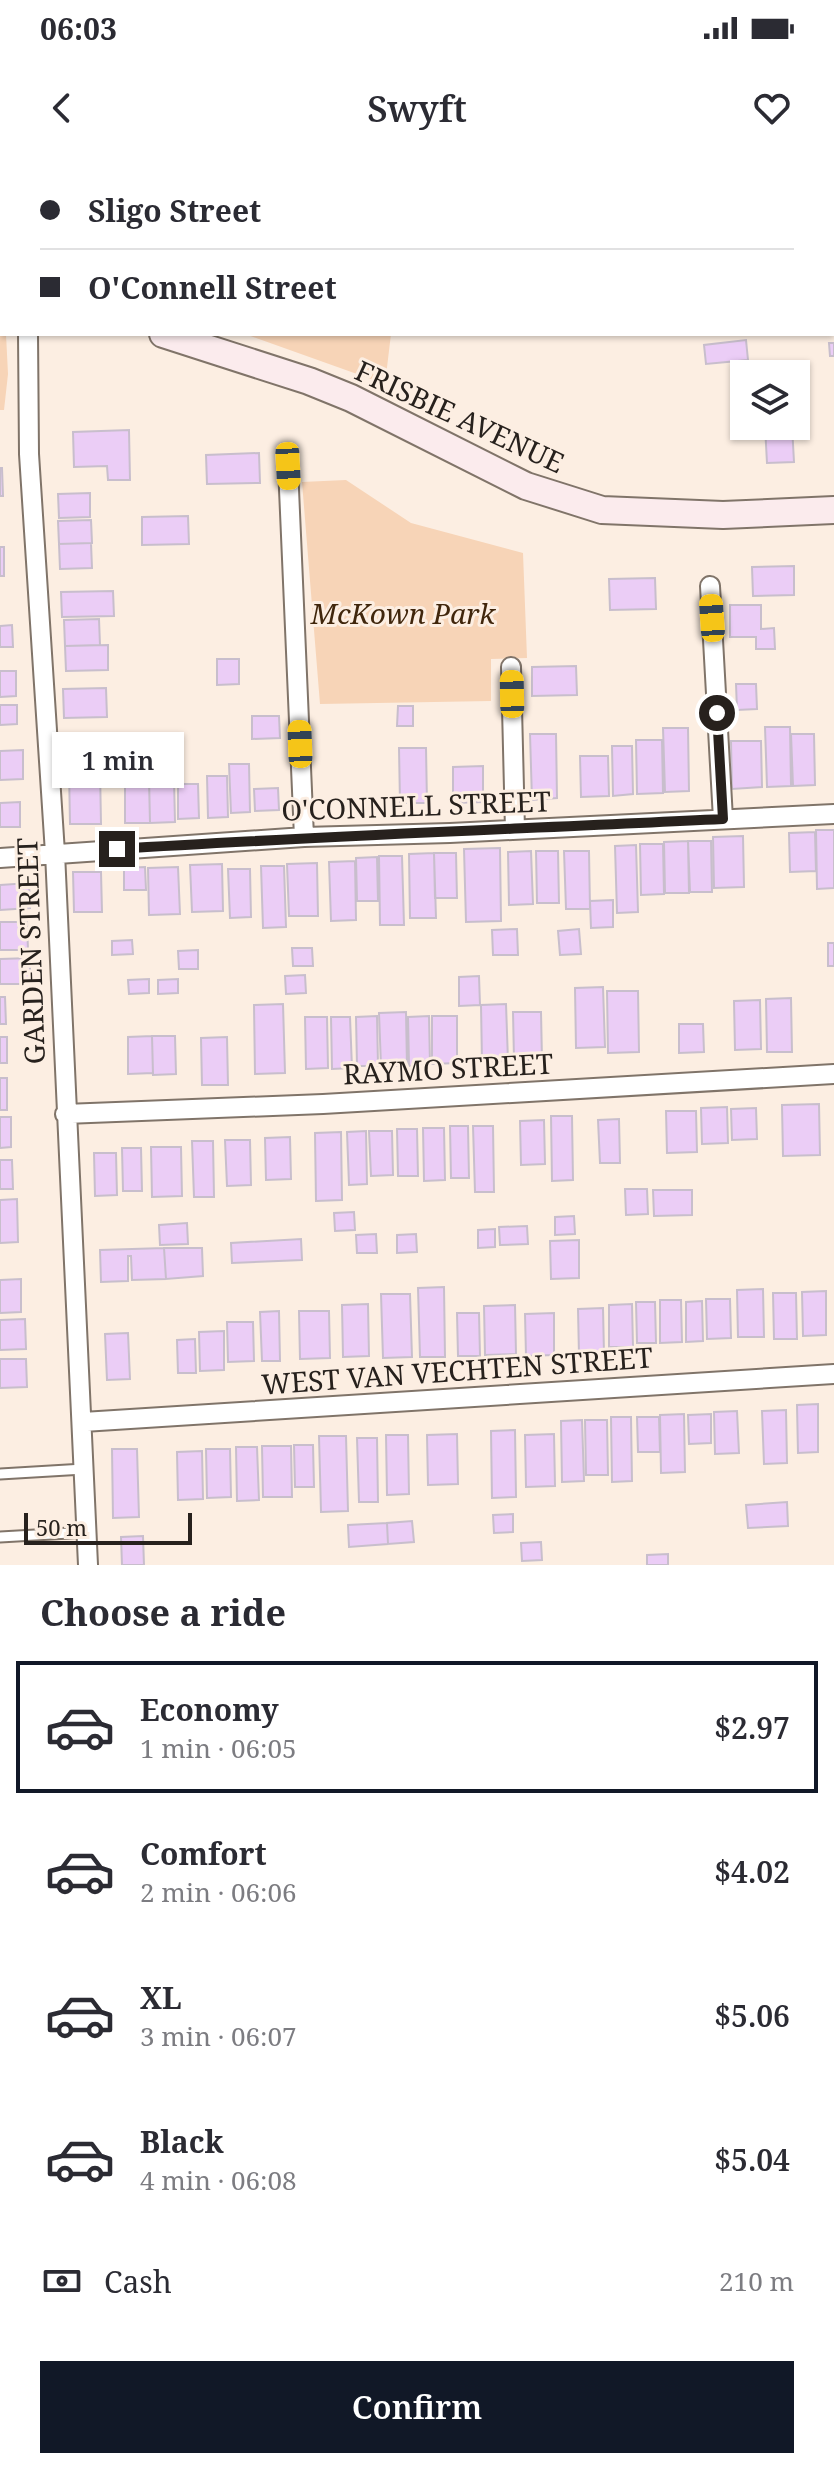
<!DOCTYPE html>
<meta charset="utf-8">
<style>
:root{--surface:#fff;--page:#f7f7f7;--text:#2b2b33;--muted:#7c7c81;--line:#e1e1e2;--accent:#111827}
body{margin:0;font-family:"Noto Serif",serif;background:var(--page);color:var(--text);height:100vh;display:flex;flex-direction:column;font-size:30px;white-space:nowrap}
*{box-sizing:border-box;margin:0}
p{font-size:26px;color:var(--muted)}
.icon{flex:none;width:44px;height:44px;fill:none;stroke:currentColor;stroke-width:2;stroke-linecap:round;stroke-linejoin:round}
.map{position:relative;height:1405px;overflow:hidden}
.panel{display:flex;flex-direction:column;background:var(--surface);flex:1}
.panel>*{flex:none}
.banner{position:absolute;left:0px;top:0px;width:834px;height:176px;box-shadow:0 2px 6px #0004;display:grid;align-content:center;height:176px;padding:0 40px;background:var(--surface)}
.fabs{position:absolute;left:730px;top:200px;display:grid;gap:16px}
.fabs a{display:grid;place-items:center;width:80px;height:80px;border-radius:0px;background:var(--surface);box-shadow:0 2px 6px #0004;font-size:40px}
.scale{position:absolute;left:24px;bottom:20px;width:168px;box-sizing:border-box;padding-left:8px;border:4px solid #27211d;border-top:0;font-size:22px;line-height:28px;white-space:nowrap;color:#27211d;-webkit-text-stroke:6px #fceee2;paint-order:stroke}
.end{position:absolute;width:36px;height:36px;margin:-18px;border:10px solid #27211d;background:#fff;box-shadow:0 0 0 4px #fff}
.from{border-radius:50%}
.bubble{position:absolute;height:56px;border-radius:0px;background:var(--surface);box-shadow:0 2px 6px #0004;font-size:26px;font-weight:600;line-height:56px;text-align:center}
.car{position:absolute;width:24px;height:48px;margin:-24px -12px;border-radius:10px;box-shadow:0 0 6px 2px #0007;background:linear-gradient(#f5c518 24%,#345 0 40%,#f5c518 0 76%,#345 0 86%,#f5c518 0)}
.banner b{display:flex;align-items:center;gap:28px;height:76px;font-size:30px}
.banner b+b{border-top:2px solid var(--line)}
.banner i{width:20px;height:20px;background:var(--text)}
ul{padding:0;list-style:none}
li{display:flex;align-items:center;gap:24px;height:132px;margin:0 16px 12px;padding:0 24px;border:4px solid transparent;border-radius:0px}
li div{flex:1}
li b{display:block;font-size:30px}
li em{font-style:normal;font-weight:600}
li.active{border-color:var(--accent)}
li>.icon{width:72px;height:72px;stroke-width:1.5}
h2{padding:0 40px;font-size:36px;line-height:96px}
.pay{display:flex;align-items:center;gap:20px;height:88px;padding:0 40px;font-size:30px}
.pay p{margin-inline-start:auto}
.cta{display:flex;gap:16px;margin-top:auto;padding:16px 40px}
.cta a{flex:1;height:92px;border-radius:0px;background:var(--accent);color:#fff;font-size:32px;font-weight:600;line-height:92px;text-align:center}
.status{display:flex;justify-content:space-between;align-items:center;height:56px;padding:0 40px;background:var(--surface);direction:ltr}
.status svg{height:22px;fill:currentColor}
header{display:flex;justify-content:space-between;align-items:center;height:104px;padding:0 40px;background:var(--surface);font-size:36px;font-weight:600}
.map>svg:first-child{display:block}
.green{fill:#f7d4b7}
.building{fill:#ebcdf6;stroke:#c8becc;stroke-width:2}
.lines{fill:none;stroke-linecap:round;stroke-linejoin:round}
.lane-casing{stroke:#807469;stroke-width:13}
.street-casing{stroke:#807469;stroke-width:22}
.secondary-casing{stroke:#807469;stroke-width:30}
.lane{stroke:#fff;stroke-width:9}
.street{stroke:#fff;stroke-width:18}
.secondary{stroke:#fbebed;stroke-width:26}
.route{stroke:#27211d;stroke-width:10}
.labels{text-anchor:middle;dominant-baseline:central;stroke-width:6;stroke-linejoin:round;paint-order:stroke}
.street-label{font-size:28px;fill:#27211d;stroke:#fceee2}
.park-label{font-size:28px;font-style:italic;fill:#40260c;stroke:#fceee2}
</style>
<div class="status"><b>06:03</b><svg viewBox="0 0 49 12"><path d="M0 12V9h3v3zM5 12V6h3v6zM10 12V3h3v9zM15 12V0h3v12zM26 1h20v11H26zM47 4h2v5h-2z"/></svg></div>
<header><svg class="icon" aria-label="back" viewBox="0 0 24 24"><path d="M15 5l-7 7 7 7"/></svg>Swyft<svg class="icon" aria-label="heart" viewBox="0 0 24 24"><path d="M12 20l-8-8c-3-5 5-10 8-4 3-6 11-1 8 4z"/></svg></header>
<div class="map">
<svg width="834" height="1405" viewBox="0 0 834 1405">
<rect width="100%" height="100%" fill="#fceee2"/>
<path class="green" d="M0,148L2,174H6L8,214L4,250H0Z
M245,174H391L385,224Z
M346,320L411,363L523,393L527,498L491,499V541L320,544L302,322Z"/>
<path class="building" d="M470,0H501V2H470Z
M819,0H834V24H832V2Z
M746,180L748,200L706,204L704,185Z
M829,183H834V196H830Z
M765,266H792L794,302L767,303Z
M129,270L130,320H108L107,306L74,307L73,272Z
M259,293L260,323L207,324L206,295Z
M0,308H2L3,336H0Z
M90,333V357L59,358L58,334Z
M188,356L189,384L142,385V357Z
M91,360L92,383L59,384L58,361Z
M91,383L92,408L60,409L59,384Z
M0,387H4V416H0Z
M794,406V435L753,436L752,407Z
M655,418L656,449L610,450L609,419Z
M113,431L114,456L62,457L61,432Z
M730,445H761V469L774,468L775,489H756V477H730Z
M99,459L100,485L65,486L64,460Z
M12,465L13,487H0V466Z
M108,485V510L66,511L65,486Z
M217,499H239V524L217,525Z
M576,506L577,535L532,536V507Z
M0,511H16V536L0,537Z
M736,524H756L757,549L737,550Z
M106,528L107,557L64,558L63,529Z
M0,545H17V564L0,565Z
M398,546H413V566H397Z
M252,556H279L280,578L252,579Z
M765,567H790L791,626L767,627Z
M663,568H688L689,631L665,632Z
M530,574H556L557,638L532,640Z
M791,574H814L815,625L793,626Z
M636,580H662L663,633L637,634Z
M731,581H761L762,627L732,629Z
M612,586H632L633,634L613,636Z
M399,588H426L427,643H400Z
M23,590V619L0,620V591Z
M580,596H608L609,636L581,637Z
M229,604H249L250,652L231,653Z
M483,606V642L453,643V607Z
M100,609L101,664H70L69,610Z
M149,616L150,663H125V617Z
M207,616H227L228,657L208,658Z
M174,620L175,662L150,663L149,621Z
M178,624H198L199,658L178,659Z
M278,628L279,650L255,651L254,629Z
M20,642V667H0V643Z
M816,670H834V728L817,729Z
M815,672L816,711L790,712L789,673Z
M743,676L744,727L714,728L713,677Z
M688,681L689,733H665L664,682Z
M688,681H711L712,732H690Z
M640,684H663L664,734L641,735Z
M636,685L638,752L617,753L615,686Z
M500,688L501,761L466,762L464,689Z
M531,691L533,744L509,745L508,692Z
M536,691H558L559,743H537Z
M564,691H589L590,749H566Z
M434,693L436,758H410L409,694Z
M434,693H456L457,738H435Z
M379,696H402L404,765H380Z
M377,697L378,741H357L356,698Z
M355,701L356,760L331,761L329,702Z
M317,703L318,756H289L287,704Z
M222,704L223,751L192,752L190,705Z
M261,706H284L286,767L263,768Z
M145,707L146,730H124V708Z
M178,707L180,754L149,755L148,708Z
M228,709H250L251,757L230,758Z
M73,712H101L102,752H74Z
M29,723L30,748L0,750V725Z
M613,740V767L591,768L590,741Z
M0,762H27L28,790H0Z
M517,769L518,795H493L492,770Z
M579,769L581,794L560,795L558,771Z
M132,780L133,794L112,795V781Z
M828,783H834V806H828Z
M292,788H312L313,806H293Z
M198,790V809H179L178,791Z
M30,798V824H0V799Z
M305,815L306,833L286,834L285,816Z
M479,816L480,845L459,846V817Z
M149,819V833L129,834L128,820Z
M178,819V833L158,834V820Z
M603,827L605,887L576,888L575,828Z
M607,831H638L639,892L608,893Z
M0,837H5L6,864H0Z
M791,838L792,892H767L766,839Z
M760,840L761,889L735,890L734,841Z
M283,844L285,913L255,914L254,845Z
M506,844L508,901L482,902L481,845Z
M406,852L407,906H381L379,853Z
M513,852H541L542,900H514Z
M377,856L378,906H357L356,857Z
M429,856L430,905L409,906L408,857Z
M432,856H457V903L432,904Z
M305,857H327L328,908L306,909Z
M331,857H350L352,908L332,909Z
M679,864H703L704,892L679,893Z
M152,876L153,913L128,914V877Z
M152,876H175L176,914L153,915Z
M0,877H7V903H0Z
M227,877L228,925H202L201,878Z
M0,918H7V950H0Z
M819,944L820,995L783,996L782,945Z
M727,947L728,983L702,984L701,948Z
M756,948L757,979L732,980L731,949Z
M666,951H696L697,992L667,993Z
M551,956H572L573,1020L552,1021Z
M0,957H11V987L0,988Z
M619,959L620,1003H600L598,960Z
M544,960L545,1004L521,1005L520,961Z
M450,966H468L469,1018H451Z
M473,966H493L494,1032H475Z
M423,968H444L445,1020L424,1021Z
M397,969H417L418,1016H398Z
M366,971L367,1024L349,1025L347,972Z
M369,971H392L393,1015L371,1016Z
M341,972L342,1040L316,1041L315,973Z
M290,977L291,1019L266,1020L265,978Z
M225,980H250L251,1025L227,1026Z
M192,981H213L214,1037H194Z
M151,987H181L182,1036L152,1037Z
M122,988H141L142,1031H123Z
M94,993H116L117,1035L95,1036Z
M0,1000H12L13,1029H0Z
M625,1029H647L648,1054L626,1055Z
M653,1030H692V1055L654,1056Z
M17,1039L18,1082L0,1083V1040Z
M354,1052L355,1070L335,1071L334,1053Z
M574,1056L575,1074L555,1075V1057Z
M187,1063L188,1084L160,1085L159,1065Z
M527,1066L528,1084L500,1085L499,1067Z
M495,1069V1087L478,1088V1070Z
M376,1074L377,1093H357L356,1075Z
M416,1074L417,1092L397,1093V1075Z
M301,1079L302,1100L232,1103L231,1083Z
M579,1080V1118L551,1119L550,1081Z
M164,1088L166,1119L132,1120L131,1096H128V1121L101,1122L100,1090Z
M164,1088H202L203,1116L166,1119Z
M21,1119V1152L0,1153V1120Z
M444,1127L445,1197H420L418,1128Z
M763,1129L764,1177H738L737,1130Z
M826,1131V1175L803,1176L802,1132Z
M773,1133H796L797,1179H774Z
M381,1134H410L412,1197L383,1198Z
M706,1139H730L731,1178L707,1179Z
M660,1140H681L682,1182L660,1183Z
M702,1141L703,1181L686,1182V1142Z
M636,1142H655L656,1183H637Z
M368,1144L369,1196L343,1197L342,1145Z
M632,1144L633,1187H609V1145Z
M515,1145L516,1194L485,1195L484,1146Z
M603,1148L604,1194L579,1195L578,1149Z
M279,1151L280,1201H262L260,1152Z
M299,1151H329L330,1198L300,1199Z
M457,1153H479L480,1196H458Z
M554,1153V1195L526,1196L525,1154Z
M25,1159L26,1189L0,1190V1160Z
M227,1162H253L254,1201L228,1202Z
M224,1171V1210L200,1211L199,1172Z
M128,1173L130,1219L107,1220L105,1174Z
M195,1179L196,1213H178L177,1180Z
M0,1199H26L27,1227L0,1228Z
M818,1244V1292L798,1293L797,1245Z
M786,1250L787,1303L764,1304L762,1251Z
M737,1251L739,1293L715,1294L714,1252Z
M684,1254L685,1312L661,1313L660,1255Z
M711,1254V1283L689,1284L688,1255Z
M611,1257H631L632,1321L612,1322Z
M637,1257H659L660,1292H638Z
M582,1260L584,1321L562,1322L561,1261Z
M585,1260H607L608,1315H586Z
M515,1270L516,1337L492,1338L491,1271Z
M457,1274L458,1324L428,1325L427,1275Z
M554,1274L555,1326L526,1327L525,1275Z
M386,1275H408L409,1334L387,1335Z
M319,1276H346L348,1351L321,1352Z
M357,1278H377L378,1342H359Z
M294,1285H313L314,1327H295Z
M262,1286H291L292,1337H263Z
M236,1287H257L259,1340L237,1341Z
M112,1289H137L139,1357L113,1358Z
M206,1289H230L231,1337L207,1338Z
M202,1291L203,1339L178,1340L177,1292Z
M787,1342L788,1366L748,1368L746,1345Z
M513,1354V1372L494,1373L493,1355Z
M412,1361L414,1382L388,1384L387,1363Z
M387,1363L388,1384L349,1387L348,1365Z
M143,1376L144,1405H122L121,1377Z
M541,1382L542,1400L522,1401L521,1383Z
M668,1394V1405H647V1395Z"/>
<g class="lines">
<defs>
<path id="lane" d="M0,91L2,90
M0,1314L84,1309
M0,1377L87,1372"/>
<path id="street" d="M1,0L2,5
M832,67H834
M28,174L29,294L55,693L88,1405
M288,306L304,677
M710,426L723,659
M511,507L515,670
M0,698L304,677L450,673L834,654
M65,954L323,944L834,914
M83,1262L834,1214"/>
<path id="secondary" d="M163,174L309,221L351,238L526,326L602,350L723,355L834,350"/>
</defs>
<use href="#lane" class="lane-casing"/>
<use href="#street" class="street-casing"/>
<use href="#secondary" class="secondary-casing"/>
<use href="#lane" class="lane"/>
<use href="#street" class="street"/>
<use href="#secondary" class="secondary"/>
</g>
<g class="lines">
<path class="route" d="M117,689C319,676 521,669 723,659L717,553"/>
</g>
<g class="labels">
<g class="street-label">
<text transform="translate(460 256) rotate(25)">FRISBIE AVENUE</text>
<text transform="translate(416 645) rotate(-2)">O'CONNELL STREET</text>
<text transform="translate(30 791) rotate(-92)">GARDEN STREET</text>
<text transform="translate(448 908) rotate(-3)">RAYMO STREET</text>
<text transform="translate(457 1210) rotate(-4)">WEST VAN VECHTEN STREET</text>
</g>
<g class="park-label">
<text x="403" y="453">McKown Park</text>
</g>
</g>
</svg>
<div class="fabs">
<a><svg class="icon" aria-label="layers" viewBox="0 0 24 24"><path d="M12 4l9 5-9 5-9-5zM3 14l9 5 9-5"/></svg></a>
</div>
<div class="scale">50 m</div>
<i class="end from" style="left:717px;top:553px"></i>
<i class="end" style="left:117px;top:689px"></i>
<div class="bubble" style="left:52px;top:572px;width:132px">1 min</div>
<i class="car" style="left:288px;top:306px;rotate:177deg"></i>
<i class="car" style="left:712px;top:458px;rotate:356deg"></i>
<i class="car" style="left:512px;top:534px;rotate:359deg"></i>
<i class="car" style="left:300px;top:584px;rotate:358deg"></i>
<div class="banner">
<b><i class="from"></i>Sligo Street</b>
<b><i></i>O'Connell Street</b>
</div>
</div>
<section class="panel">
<h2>Choose a ride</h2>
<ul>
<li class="active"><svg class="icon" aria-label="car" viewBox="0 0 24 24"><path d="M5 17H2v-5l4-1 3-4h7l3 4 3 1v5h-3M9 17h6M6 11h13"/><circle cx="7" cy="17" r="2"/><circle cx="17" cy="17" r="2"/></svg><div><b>Economy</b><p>1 min · 06:05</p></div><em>$2.97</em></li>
<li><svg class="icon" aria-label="car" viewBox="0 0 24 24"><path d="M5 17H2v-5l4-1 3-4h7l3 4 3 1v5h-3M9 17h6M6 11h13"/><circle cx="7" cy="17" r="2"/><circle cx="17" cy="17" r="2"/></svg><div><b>Comfort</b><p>2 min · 06:06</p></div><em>$4.02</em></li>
<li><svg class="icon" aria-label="car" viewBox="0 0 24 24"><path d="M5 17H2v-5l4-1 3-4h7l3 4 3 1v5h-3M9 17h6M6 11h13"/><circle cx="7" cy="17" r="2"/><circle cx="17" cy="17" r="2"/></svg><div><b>XL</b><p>3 min · 06:07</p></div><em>$5.06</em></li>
<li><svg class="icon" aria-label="car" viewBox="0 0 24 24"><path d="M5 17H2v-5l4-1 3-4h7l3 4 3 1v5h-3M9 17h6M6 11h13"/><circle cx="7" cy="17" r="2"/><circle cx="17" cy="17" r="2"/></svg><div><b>Black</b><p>4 min · 06:08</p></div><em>$5.04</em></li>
</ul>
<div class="pay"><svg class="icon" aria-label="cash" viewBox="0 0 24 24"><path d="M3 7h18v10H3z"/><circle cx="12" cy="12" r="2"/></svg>Cash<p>210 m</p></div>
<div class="cta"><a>Confirm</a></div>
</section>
